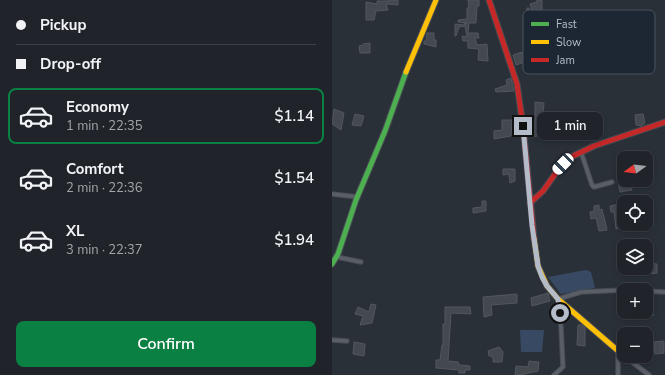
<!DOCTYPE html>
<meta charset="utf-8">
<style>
:root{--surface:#20242a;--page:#2d3036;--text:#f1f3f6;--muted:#a2a4a8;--line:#3d4147;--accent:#0b8043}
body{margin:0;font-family:"Nunito Sans",sans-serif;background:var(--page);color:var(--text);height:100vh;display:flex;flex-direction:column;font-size:15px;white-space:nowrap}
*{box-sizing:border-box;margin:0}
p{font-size:13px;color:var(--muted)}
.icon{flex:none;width:22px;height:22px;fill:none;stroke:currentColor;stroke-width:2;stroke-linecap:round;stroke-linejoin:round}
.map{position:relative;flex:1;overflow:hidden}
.side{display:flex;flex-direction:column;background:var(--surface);width:332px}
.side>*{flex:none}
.guide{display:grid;align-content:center;height:88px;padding:0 16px;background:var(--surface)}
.needle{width:26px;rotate:255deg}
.tools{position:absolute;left:285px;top:151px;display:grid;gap:8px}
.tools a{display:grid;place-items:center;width:36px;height:36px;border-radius:8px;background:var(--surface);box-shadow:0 2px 6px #0003,0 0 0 1px var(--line);font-size:20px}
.end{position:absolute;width:18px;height:18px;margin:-9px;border:5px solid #b4bcc9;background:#111;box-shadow:0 0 0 2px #111}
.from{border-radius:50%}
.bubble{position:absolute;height:28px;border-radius:8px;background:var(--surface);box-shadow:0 2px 6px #0003,0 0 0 1px var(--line);font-size:13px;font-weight:600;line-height:28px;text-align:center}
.car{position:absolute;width:12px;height:24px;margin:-12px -6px;border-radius:5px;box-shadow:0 0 3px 1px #0007;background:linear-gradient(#fff 24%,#345 0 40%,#fff 0 76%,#345 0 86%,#fff 0)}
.guide b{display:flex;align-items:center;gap:14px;height:38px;font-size:15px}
.guide b+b{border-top:1px solid var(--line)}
.guide i{width:10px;height:10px;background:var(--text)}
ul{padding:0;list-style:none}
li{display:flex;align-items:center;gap:12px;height:56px;margin:0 8px 6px;padding:0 8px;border:2px solid transparent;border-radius:8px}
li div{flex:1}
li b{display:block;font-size:15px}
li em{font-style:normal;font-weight:600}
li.selected{border-color:var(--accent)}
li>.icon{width:36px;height:36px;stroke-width:1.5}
.primary-button{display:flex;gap:8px;margin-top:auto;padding:8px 16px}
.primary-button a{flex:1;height:46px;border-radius:8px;background:var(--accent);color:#fff;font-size:16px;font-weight:600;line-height:46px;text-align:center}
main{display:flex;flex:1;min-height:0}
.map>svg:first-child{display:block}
.water{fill:#384963}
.building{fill:#444950;stroke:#52575f}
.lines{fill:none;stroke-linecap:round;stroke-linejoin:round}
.street-casing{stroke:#484c53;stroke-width:5.5}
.fast-casing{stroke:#484c53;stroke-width:7}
.slow-casing{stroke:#484c53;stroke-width:7}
.jam-casing{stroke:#484c53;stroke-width:7}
.street{stroke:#5a5e66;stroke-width:3.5}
.fast{stroke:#4caf50;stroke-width:5}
.slow{stroke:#ffc107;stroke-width:5}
.jam{stroke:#c62828;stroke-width:5}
.route{stroke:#b4bcc9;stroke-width:5}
.key{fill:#1d2633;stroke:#4a5360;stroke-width:1}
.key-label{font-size:11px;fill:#b4bcc9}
</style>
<main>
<section class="side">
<div class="guide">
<b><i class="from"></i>Pickup</b>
<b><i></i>Drop-off</b>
</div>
<ul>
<li class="selected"><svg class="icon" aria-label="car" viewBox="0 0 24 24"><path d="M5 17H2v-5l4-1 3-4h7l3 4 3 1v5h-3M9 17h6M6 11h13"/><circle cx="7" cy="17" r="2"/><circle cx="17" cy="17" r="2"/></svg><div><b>Economy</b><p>1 min · 22:35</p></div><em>$1.14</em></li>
<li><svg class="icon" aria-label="car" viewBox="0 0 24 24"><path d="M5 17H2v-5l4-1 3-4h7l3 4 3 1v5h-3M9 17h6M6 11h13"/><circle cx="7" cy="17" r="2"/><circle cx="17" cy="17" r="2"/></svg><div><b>Comfort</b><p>2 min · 22:36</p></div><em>$1.54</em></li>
<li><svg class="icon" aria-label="car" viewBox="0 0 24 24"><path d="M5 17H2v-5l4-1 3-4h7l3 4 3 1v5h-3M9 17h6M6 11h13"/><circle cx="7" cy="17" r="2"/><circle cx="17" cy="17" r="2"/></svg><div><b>XL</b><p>3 min · 22:37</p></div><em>$1.94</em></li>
</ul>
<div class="primary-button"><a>Confirm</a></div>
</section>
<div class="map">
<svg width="333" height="375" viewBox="0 0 333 375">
<rect width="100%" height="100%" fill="#2a3038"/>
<path class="water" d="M254,270L259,272L263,288L229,294L216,277Z
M290,294H292V312H314V295H321L322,316L291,317Z
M188,330H212L210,352H189Z"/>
<path class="building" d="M56,0H66V5L54,4L56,10L44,11L42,20H34V2L45,4V1H56Z
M136,0H147V6H145L144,23H137L136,33H146L147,38H143L145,45L155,44L156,61L146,60L147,49L136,48V41H131L130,36L135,37L133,26L127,27L124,36H123V24L133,25L132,23H135L126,22V20L135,19V8H137Z
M205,0H210V10H202L201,16H198L200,23H195V8H197V10H200L198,4L205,2Z
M95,33H102V40H104V47L92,44V41H94Z
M38,43V53H28L27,46L31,45V44Z
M190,52L193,62L184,65L181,55Z
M179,78L182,91L164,92L163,89L175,85L174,80Z
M203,102L212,103L210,124H215V130L226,128L227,130L232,129L233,134L215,136H209V135L200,137L198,125L203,124Z
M2,109L12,113L9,130L0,124Z
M23,114L32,116L29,126L20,125Z
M311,114L313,123L309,126L304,125L303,115Z
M170,120H180L179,136L162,139V131L170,130Z
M171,169H183V181L178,183L177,174L171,175Z
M292,175V180H298L300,190L288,192L285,176Z
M150,201H154V211L141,213V208L150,207Z
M292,203V211H290L293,227L284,229L282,212H279L278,206Z
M267,205V210L270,209L275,230L267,231L264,218L259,219L258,212L262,211V206Z
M314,263L325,264V273L320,274V272L301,275V268H314Z
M216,293L218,301L200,306L199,298Z
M185,294V303L159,305L160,315L152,317L151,297Z
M39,304L44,305L40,323L28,325L31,316L23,314L26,307L37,312Z
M113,307H138L139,314L119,313L116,361L126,362L127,365L138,366V370H133V373H127V370L104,368V360H108L110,345H111V324H113Z
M246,325H251L253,328V346L245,345Z
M332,341V353L323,354L322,342Z
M22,342L33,344L32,356L21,354Z
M167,347L171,352L170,362H161V357L157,356L156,351Z
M197,361L207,362L206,371L192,374V375H183L184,366L196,367Z"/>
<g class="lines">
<defs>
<path id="street" d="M249,152L260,185L262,187L280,182
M0,194L26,197
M5,257L29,262
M314,291L333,292
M0,340L15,341
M286,352V375
M292,356L317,375
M222,375L231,367L229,327L226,299L249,292L292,290"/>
<path id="fast" d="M0,264L6,254L24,200L53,131L74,72"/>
<path id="slow" d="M74,72L104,0
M202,238L206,266L215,286L226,299L292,356"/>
<path id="jam" d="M157,0L185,84L191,126L202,238
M198,203L211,191L226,170L239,157L262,146L333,122"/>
</defs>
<use href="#street" class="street-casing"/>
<use href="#fast" class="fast-casing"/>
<use href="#slow" class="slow-casing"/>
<use href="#jam" class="jam-casing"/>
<use href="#street" class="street"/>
<use href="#fast" class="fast"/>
<use href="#slow" class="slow"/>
<use href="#jam" class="jam"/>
</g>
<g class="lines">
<path class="route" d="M191,126L200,225L206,266L210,277L215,286L226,299L228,313"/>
</g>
<rect x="191" y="10" width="132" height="64" rx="6" class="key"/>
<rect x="199" y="22" width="18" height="4" fill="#4caf50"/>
<rect x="199" y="40" width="18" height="4" fill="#ffc107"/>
<rect x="199" y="58" width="18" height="4" fill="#c62828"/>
<g class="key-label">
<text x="224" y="28">Fast</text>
<text x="224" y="46">Slow</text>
<text x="224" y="64">Jam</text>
</g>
</svg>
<div class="tools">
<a><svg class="needle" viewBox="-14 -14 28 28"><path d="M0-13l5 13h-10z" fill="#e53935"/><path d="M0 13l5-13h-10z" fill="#a2a4a8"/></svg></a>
<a><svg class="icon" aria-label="locate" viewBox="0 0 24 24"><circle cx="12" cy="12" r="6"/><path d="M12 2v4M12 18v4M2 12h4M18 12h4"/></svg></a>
<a><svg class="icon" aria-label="layers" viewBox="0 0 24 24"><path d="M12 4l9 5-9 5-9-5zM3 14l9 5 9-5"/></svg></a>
<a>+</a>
<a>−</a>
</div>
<i class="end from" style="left:228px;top:313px"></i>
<i class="end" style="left:191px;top:126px"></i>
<div class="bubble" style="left:205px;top:112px;width:66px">1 min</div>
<i class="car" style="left:231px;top:164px;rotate:225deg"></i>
</div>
</main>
